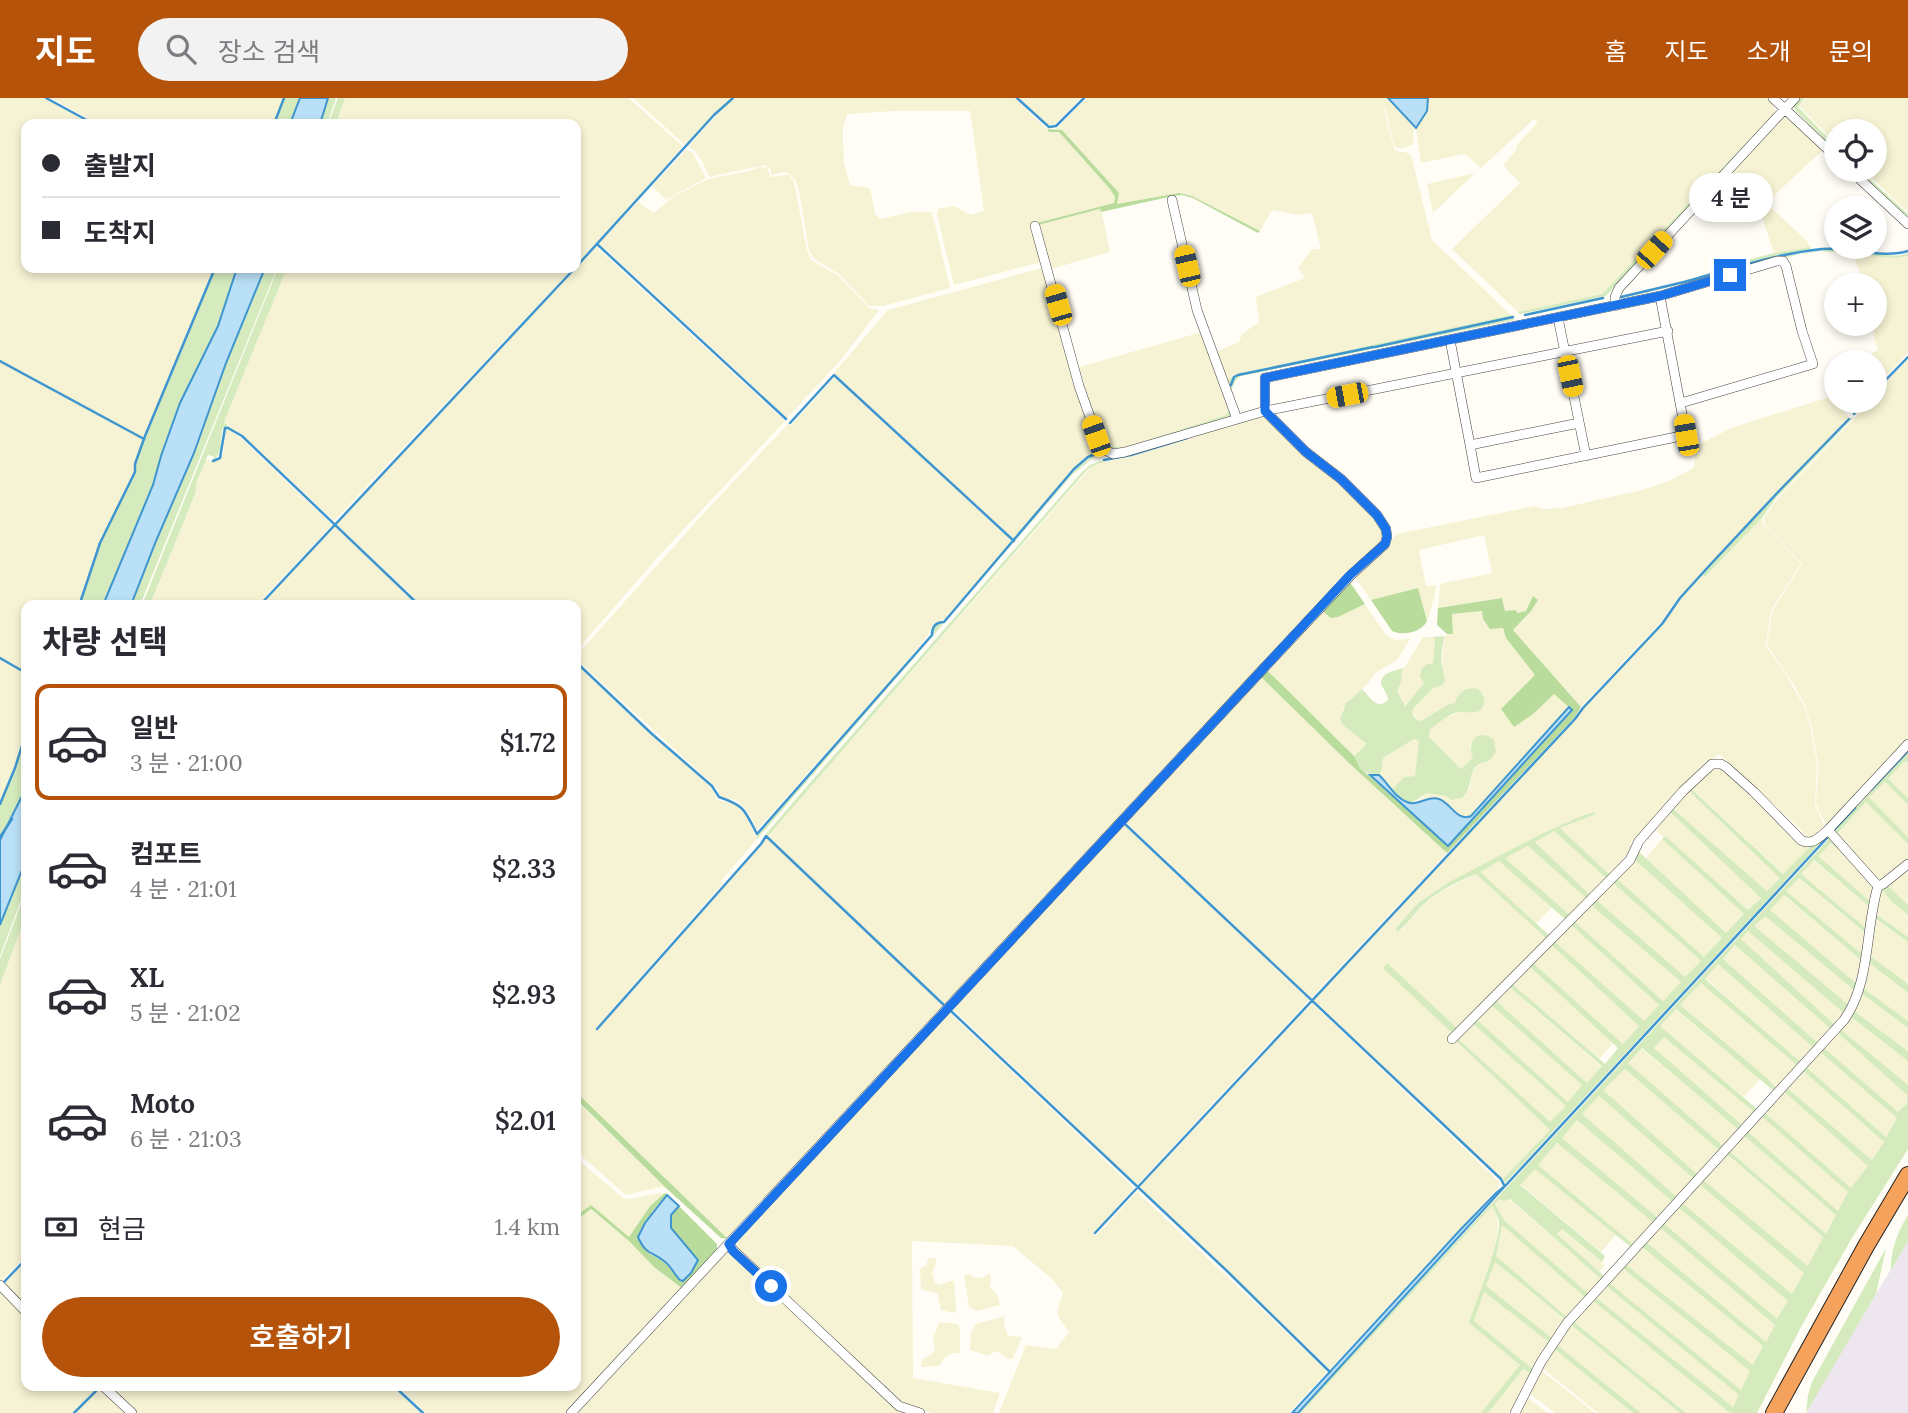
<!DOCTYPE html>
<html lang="ko">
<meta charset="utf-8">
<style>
:root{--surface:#fff;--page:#f2f2f3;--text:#2b2b33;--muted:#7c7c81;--line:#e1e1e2;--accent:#b45309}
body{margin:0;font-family:Lora,"Noto Sans KR",serif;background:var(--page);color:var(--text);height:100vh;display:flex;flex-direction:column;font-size:26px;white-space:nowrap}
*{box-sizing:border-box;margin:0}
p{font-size:23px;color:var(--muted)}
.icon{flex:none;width:38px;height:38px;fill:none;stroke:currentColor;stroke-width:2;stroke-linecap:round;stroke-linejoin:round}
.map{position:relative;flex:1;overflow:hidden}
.details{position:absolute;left:21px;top:502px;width:560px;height:791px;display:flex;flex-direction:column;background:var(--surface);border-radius:14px;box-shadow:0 4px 10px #0003}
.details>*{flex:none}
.top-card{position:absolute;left:21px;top:21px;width:560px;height:154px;border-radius:14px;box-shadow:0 4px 10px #0003;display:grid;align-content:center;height:154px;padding:0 21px;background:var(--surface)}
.tools{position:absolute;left:1824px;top:21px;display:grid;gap:14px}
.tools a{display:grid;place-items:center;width:63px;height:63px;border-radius:50%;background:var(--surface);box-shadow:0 4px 10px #0003;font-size:35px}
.end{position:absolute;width:32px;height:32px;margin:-16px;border:9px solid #1a73e8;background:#fff;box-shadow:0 0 0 4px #fff}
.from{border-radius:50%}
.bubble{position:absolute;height:49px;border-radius:24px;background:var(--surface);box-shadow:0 4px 10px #0003;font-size:23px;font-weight:600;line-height:49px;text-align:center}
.car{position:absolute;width:21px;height:42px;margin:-21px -10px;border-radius:9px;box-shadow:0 0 5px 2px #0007;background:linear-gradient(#f5c518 24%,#345 0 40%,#f5c518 0 76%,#345 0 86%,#f5c518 0)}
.top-card b{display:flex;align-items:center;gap:24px;height:66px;font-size:26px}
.top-card b+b{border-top:2px solid var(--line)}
.top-card i{width:18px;height:18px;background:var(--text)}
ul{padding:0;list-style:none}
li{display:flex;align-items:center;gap:21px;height:116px;margin:0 14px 10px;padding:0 7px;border:4px solid transparent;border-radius:14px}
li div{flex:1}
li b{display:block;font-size:26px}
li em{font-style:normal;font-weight:600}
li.current{border-color:var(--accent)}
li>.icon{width:63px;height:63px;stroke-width:1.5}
h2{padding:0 21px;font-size:32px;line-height:84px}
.pay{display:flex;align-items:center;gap:18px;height:77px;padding:0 21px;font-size:26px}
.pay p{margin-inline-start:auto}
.action{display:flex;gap:14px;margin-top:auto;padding:14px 21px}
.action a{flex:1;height:80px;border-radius:42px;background:var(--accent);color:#fff;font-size:28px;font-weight:600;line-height:80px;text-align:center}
header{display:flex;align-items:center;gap:42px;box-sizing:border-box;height:98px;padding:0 35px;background:var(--accent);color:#fff}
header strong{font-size:33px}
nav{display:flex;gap:38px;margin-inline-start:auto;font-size:24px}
.search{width:490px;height:63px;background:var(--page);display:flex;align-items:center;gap:18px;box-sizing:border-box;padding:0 24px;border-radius:38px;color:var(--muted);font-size:26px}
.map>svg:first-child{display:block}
.industrial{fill:#eee6ef}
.farmland{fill:#f6f3d4}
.green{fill:#d5ebbd}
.forest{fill:#b9dc9c}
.water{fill:#b9e0f7;stroke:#3f96cf;stroke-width:2}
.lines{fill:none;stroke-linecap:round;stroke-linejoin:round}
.stream{stroke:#3f96cf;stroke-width:2.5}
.street-casing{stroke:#444;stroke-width:10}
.highway-casing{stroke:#222;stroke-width:18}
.street{stroke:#fff;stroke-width:9}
.highway{stroke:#f5a25d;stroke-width:16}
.route{stroke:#1a73e8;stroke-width:9}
</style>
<header>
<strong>지도</strong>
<div class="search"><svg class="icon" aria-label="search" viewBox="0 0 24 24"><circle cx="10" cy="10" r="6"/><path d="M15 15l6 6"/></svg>장소 검색</div>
<nav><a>홈</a><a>지도</a><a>소개</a><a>문의</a></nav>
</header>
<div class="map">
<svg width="1908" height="1315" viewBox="0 0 1908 1315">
<rect width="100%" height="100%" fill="#fffdf5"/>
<path class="industrial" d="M1908,1143V1315H1807L1817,1294Z"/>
<path class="farmland" d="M0,0H44L92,26H26V170H215L144,340L0,262Z
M51,0H283L274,26H98Z
M345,0H629L682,48L681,51L576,167V26H336Z
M633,0H731L685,47Z
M736,0H1015L1049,34H1059L1110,91L1115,99L1114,105L1038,125V127L1101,111L1110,154L1051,171L1041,164L954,187L937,117L938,111L954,108L971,117L984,113L970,13H895L847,16L843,30V42L844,65L850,87L870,90L875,116L880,121L911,114H932L950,190L883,208H869L840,177L813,160L809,152L799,93L796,83L790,76L784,74L771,77V72L765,67L709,79L702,63L694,52L688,49L728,5Z
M1019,0H1081L1055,26L1050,27L1045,25Z
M1087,0H1388L1416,29L1428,5V0H1768L1773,5L1775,15L1602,196L1518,214L1452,151L1520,85L1503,67L1517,51L1516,48L1538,24L1534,21L1481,70L1465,56L1421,65L1416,31L1413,34L1414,46L1404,50H1397L1394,47L1385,10L1381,5L1384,10L1394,51L1399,54H1405L1411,57L1432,142L1511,217L1237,276L1233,277L1226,287L1215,254L1239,244L1242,236L1259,224L1256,199L1305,180L1298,170L1312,151H1321L1312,115L1298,117L1272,112L1260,133L1192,98L1179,95L1117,107L1118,94L1062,32L1056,31Z
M1807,0H1908V114L1863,72H1874V33H1836V46L1799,8Z
M1783,19H1789L1824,51L1766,105L1807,143L1810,149L1774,155L1759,109L1707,124L1700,117L1697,110Z
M686,52L692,54L706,80L666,102L652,88Z
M760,69L767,70L770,79L789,77L794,84L807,152L811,162L839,178L869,210L879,212L839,264L787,320L599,145L638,104L654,115L673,99L708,81L749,73Z
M1475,75L1433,115L1427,86Z
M596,149L785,323L657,460L576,553V508L422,507L336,426Z
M1852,155L1895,160L1908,158V255L1874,290V264H1855L1878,252L1871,228V226H1874V187H1865Z
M287,170H573L334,423L250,344L236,335L227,325L224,324Z
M1042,170L1046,173L1097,350V355L1087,359L1075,370L1014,441L834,275L888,212Z
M1202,234L1229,312L1226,317L1123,350H1116L1106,345L1099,337L1079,269Z
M1908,261V641L1827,729L1816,706L1818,666L1812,631L1805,608L1794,587L1767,547L1772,513L1802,466L1765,427L1764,420L1777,401L1855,320L1868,303H1874V296Z
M0,264L143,341L134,366V374L100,444L79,507L26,508V574L0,559Z
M835,279L1012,443L944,522L933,526L927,539L888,585L757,732L750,717L742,707L736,702L723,700L720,698L718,691L576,561V558L703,416L788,326L791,327Z
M1829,299L1849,319L1678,500L1661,524L1581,609L1513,532L1526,519L1538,502L1534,499L1526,513L1517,515L1505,513L1502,500L1438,510L1440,486L1492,475L1484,437L1419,452L1426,488L1436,487L1435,497L1427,523L1418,490L1371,502L1355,479L1397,436L1535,408L1544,411L1562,410L1642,392L1669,383L1694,370L1696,348L1731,330Z
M1264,315L1340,383L1380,424L1384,439L1380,447L947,908L768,738L1091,369L1105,363L1121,361L1180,344Z
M228,331L241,340L332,427L257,507L150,508L195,396L197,383L206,361L213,364L220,362L224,353L225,334Z
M1762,420L1764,427L1801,466L1771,512L1766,548L1785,575L1804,608L1811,631L1817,666L1815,707L1826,730L1809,741L1793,724L1719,656L1675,699L1632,744L1631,752L1610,777L1560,730L1595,716L1579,719L1541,736L1449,784L1418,805L1397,829L1403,831L1424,806L1440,794L1476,776L1547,841L1457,930L1387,866L1452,935L1454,941L1550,1032L1503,1081L1313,902L1576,621L1583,611L1662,526L1681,500L1702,477L1706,479Z
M334,428L418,507H261Z
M1365,506L1386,537L1395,542L1410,541L1397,562L1375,575L1366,588L1348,602L1343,611L1340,621L1352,634L1368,646L1354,658L1266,571L1322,513L1327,518Z
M1482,513L1503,530L1506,540L1536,578L1501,611L1533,616L1554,595L1569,609L1471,718L1466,720L1460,718L1445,705H1416L1427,695L1470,691L1472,673L1482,664L1489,663L1496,654L1475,640L1470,648L1474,660L1461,671L1429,639L1430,631L1447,619L1462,613L1471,615L1477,614L1482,610L1485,603L1484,597L1467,590L1461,594L1455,605L1449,606L1421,623L1412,616L1413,611L1433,590L1441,588L1444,538L1453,535L1452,516Z
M1423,539H1433L1435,541L1433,566L1422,582L1425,585L1404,608L1397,592L1400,589L1401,575Z
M0,562L26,576V634L15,670L0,704Z
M576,566L638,625L713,691L717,702L739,707L745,715L757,741L721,783L723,785L595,931L597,932L639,886L767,740L945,910L728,1141L576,994Z
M1259,577L1351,667L1447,755L1311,900L1125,723Z
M1414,641L1419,643L1415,678L1404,679L1392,691L1379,677L1382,671L1383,660Z
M1905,663L1908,665V700L1888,681Z
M1717,666L1790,735L1814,745L1784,776L1690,690Z
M1885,684L1908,707V739L1869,699Z
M1688,692L1781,779L1767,793L1671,709Z
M1866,704L1908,746V763L1884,783L1877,779L1837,737Z
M1668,712L1761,799L1749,812L1653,730Z
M1122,725L1309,902L1137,1087L953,911Z
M1554,733L1606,780L1590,797L1534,744Z
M1662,741L1745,817L1726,835L1645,761Z
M1831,744L1875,787L1872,805L1817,758Z
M1528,748L1586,800L1571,818L1505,760Z
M1633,760L1722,840L1704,859L1615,779Z
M1813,762L1871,810L1867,831L1801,776Z
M1499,763L1552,809L1536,826L1479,774Z
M1905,773L1908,777V807L1887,787Z
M1798,780L1867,836L1863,857L1786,793Z
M1611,783L1701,863L1685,880L1594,800Z
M1882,792L1891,803L1908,817V839L1876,816L1879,799Z
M1783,797L1862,863L1858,887L1769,812Z
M1589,805L1681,884L1663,903L1573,822Z
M26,817V1158L0,1184V887Z
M1764,817L1855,893L1850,908L1753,828Z
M1875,821L1908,844V886L1869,857Z
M1569,825L1660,908L1644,924L1553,842Z
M1749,833L1845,916L1836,928L1740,841Z
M1549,845L1639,928L1623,946L1531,863Z
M1736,847L1832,932L1819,946L1723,861Z
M1868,864L1908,895V923L1863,890Z
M1718,866L1815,951L1802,965L1705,880Z
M1528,867L1613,945L1599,961L1510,884Z
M1701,884L1799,969L1777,991L1766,979L1679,907Z
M1507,887L1602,969L1587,985L1494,901Z
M1861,895L1908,930V953L1854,913Z
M1312,905L1499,1084L1498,1090L1330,1271L1140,1089Z
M1489,905L1582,987L1568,1004L1475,920Z
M1675,911L1760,981L1744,999L1659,928Z
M950,915L1134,1090L1093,1136L1097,1137L1137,1094L1325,1271L1326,1275L1289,1315H999L1026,1247L1056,1251L1069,1234L1059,1220L1057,1213L1063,1195L1053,1182L1013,1148L912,1143L913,1280L1000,1295L993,1315H933L912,1310L899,1304L739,1154L737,1143L739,1138Z
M1850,918L1908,963V989L1840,931Z
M1471,924L1566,1008L1549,1025L1456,939Z
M1837,934L1907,997V1004L1898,1014L1823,949Z
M1664,939L1754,1014L1742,1027L1653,950Z
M1641,950L1739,1032L1724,1049L1627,965Z
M1819,953L1897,1020L1886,1039L1805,968Z
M1625,971L1720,1053L1698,1077L1602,992Z
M1802,972L1885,1045L1872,1062L1786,989Z
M1782,992L1869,1068L1851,1091L1763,1013Z
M1598,997L1694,1081L1677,1099L1581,1016Z
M576,1001L666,1090L661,1089L626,1097L576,1053Z
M1760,1017L1849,1094L1838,1113L1746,1032Z
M1577,1022L1673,1104L1658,1120L1562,1040Z
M1742,1036L1836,1117L1826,1136L1728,1052Z
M1557,1045L1654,1125L1634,1147L1538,1067Z
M1726,1055L1823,1139L1808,1168L1702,1081Z
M576,1060L623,1100L631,1101L659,1095H665L650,1108L629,1140L591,1107L576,1118Z
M1534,1070L1617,1136L1601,1154L1520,1086Z
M1698,1085L1805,1175L1792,1196L1681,1104Z
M1499,1101H1509L1602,1182L1589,1196L1504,1122L1495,1106Z
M1492,1108L1498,1121L1497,1136L1494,1152L1470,1225L1520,1267L1487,1310L1481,1315H1301Z
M1677,1108L1789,1203L1777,1222L1662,1124Z
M590,1111L629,1143L654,1169L683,1191L568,1315H426L397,1288H576V1122Z
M1502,1126L1586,1200L1568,1220L1496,1158Z
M1658,1128L1775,1227L1766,1244L1645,1143Z
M1562,1131L1605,1167L1599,1174L1557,1137Z
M1641,1148L1763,1248L1753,1267L1624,1165Z
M729,1152L901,1312L905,1315H574L722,1154Z
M929,1160H936V1165L932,1175L935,1185L939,1187L951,1183H954L956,1209V1213L953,1215L941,1212L938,1196L921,1191L920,1171L926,1167Z
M26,1163V1211L3,1186Z
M1495,1164L1566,1222L1552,1240L1486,1188Z
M1621,1169L1751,1273L1741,1292L1608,1184Z
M990,1175L991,1183L989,1188L998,1198L1000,1207L977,1213L969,1209L964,1177L970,1176L973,1179L982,1180Z
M1605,1187L1740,1297L1733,1309L1595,1199Z
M0,1190L26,1218V1288H99L72,1315H0Z
M1484,1194L1550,1245L1534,1272L1474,1223Z
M1592,1202L1730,1315H1686L1616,1258L1573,1223Z
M1005,1218L1004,1227L1008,1238L1022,1239L1013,1260L1008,1261L996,1253L993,1254L988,1258L970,1252L971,1234L976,1226Z
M941,1224L957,1226L960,1230V1255H953L945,1259L939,1268L921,1269L922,1261L931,1257L934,1253L935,1249L933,1240L939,1225Z
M1570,1226L1680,1315H1641L1556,1246Z
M1553,1250L1633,1315H1598L1542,1270Z
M1523,1271L1532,1276L1518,1303L1508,1315H1488Z
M1541,1272L1595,1315H1555L1529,1295Z
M107,1288H392L421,1315H135Z
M101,1289L129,1315H75Z
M1526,1299L1548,1315H1518Z"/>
<path class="green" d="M285,0H300L290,26H275Z
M328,0H336L327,26H320Z
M338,0H345L336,26H328Z
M1799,0H1805L1798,9L1836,48V53L1795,12L1793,7Z
M1775,15L1771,22L1606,198L1520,216L1518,214L1602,196Z
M1856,72H1860L1908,116V121Z
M1810,149L1811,151L1733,168L1732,166L1774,155Z
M1825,152C1840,152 1854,153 1869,155C1883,156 1895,160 1908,155V158L1895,160L1822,153L1800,156L1625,200L1778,159Z
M1045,169L1099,348L1098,356L1073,376L757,741L756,739L932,537C932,529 937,525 945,524L1075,372L1097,354V350L1046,173L1042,170Z
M216,170H237L218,228L180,305L161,358L153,387L103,507L80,508L101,445L136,374L135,366L145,339Z
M265,170H277L140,507L131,508L156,443L194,355L226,265Z
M278,170H287L224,324L236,335L228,329H224L222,332L220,352L218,357L213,362L214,359L208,357L197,383L195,396L150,507H142Z
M1511,217L1514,222L1241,278C1231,284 1232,293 1231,303L1226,287L1230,280L1237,276Z
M1229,312L1231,320L1117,353L1105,348L1099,337L1110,348L1123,350L1226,317Z
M1852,319L1853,320L1776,400L1762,420L1705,479L1702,477L1780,393Z
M1101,363H1105L1091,369L1086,373L768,738L766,736L808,687L1082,374L1090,367Z
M1444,538C1443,547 1440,559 1442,568C1444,580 1450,587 1433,590L1413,611L1412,616L1416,621L1421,623L1449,606L1455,605C1459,593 1466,588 1478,591C1482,596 1486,599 1484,606C1479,621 1465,611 1454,615C1445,619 1438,626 1430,631L1429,639L1461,671L1473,660C1466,643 1479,629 1494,642L1496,654L1489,663C1463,667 1477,686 1462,700L1451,702L1446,698L1427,695C1407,708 1410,711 1392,691L1404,679L1415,678L1419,643L1414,641L1383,660L1382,671L1379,677C1366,677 1358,671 1354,658L1367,646L1344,628L1340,621L1346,605L1362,591C1370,599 1377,613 1388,602L1387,597L1381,586C1381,574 1393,574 1403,570C1400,578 1403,585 1397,593L1405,608L1424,585L1420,578L1422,570L1428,566L1433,565L1435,541L1433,539Z
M26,637V690L0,742V707L16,670Z
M1908,654V665L1905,663L1888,681L1908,700V707L1885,684L1869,699L1908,739V746L1866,704L1838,735L1837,738L1877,779L1884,783H1882L1852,756L1834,733Z
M1690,690L1783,776L1814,745L1827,737L1858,770L1831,745L1818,758L1872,805L1871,810L1814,762L1801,776L1867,831V836L1799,780L1786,793L1863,857L1862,863L1784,797L1770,812L1858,887L1855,893L1765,818L1754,828L1850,908L1845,916L1748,833L1741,841L1836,928L1832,932L1735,847L1723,861L1819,946L1815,951L1718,866L1705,881L1802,965L1799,969L1701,885L1680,907L1766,979L1777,991L1775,994L1676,911L1660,928L1757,1011L1754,1014L1664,939L1654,950L1742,1027L1739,1032L1642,950L1628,965L1724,1049L1720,1053L1625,971L1603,992L1698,1077L1694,1081L1599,998L1582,1016L1677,1099L1673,1104L1577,1022L1562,1040L1658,1120L1654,1125L1557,1045L1538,1067L1634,1147L1632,1150L1535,1071L1520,1087L1605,1158L1602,1164L1562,1131L1557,1136L1605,1179L1602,1182L1510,1101L1504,1103L1499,1101L1495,1106L1504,1122L1589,1196L1586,1200L1502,1127L1496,1158L1568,1220L1566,1222L1495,1164L1486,1188L1552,1240L1550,1245L1484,1194L1474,1223L1534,1272L1532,1276L1523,1271L1488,1315H1481L1520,1267L1469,1225C1476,1203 1501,1142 1499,1123C1498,1118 1494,1113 1492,1108L1301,1315H1298L1828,742L1827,740H1825L1505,1085L1503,1081L1550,1032L1454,941L1456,939L1550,1024L1566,1008L1471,924L1475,920L1568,1004L1582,987L1489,905L1494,901L1587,985L1602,968L1507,887L1510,884L1605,966L1618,950L1528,867L1531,863L1623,946L1639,928L1549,845L1553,842L1644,923L1659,907L1569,825L1573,822L1663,903L1681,884L1589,805L1594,800L1685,879L1701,863L1611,783L1615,779L1704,859L1722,840L1633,760L1637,752L1726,835L1744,816L1662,741L1665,738L1748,812L1761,800L1668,712L1671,709L1767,793L1780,780L1688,692Z
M1594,714L1596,716L1560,730L1610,777L1606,780L1554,733L1535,744L1590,797L1586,800L1528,748L1505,760L1571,818L1566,822L1499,763L1480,774L1550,838L1547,841L1476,776C1457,784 1437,793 1423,807C1413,816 1408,828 1396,834L1397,829L1418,805L1449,784L1541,736L1579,719Z
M26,762V789L0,858V827Z
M1887,787L1908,807V817L1891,803L1882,792Z
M26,793V817L0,887V861Z
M1876,816L1908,839V844L1876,821Z
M1869,857L1908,886V895L1868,864Z
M1387,865L1457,930L1452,935L1383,870Z
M1863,890L1908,923V930L1861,895Z
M1854,913L1908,953V963L1850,918Z
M1840,931L1908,987V1051L1852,1140L1801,1229L1757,1315H1730L1592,1202L1595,1199L1733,1309L1739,1297L1605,1187L1608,1184L1741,1292L1750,1273L1621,1169L1624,1165L1753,1267L1763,1248L1641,1148L1645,1143L1766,1244L1775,1227L1658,1128L1662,1124L1777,1221L1788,1203L1677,1108L1681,1104L1792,1196L1804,1175L1698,1085L1702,1081L1808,1168L1823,1139L1726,1055L1728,1052L1826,1136L1836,1117L1742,1036L1746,1032L1838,1113L1848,1094L1760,1017L1763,1013L1851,1090L1868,1068L1782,992L1786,989L1872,1062L1884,1044L1802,972L1805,968L1886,1039L1897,1020L1819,953L1823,949L1898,1014L1907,1005V997L1837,934Z
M1908,1117V1143L1891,1172C1890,1153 1898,1133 1908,1117Z
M1886,1150L1876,1196L1806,1315L1808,1297L1812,1284Z
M1573,1223L1686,1315H1680L1570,1226Z
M1556,1246L1641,1315H1633L1553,1250Z"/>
<path class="forest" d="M1047,31L1062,32L1119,95L1117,106L1179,95L1192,98L1260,133L1258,135L1193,100L1182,97L1173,98L1101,114L1100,111L1038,127L1037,125L1114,105L1115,99L1110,91L1059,34H1049Z
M1349,483L1365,506L1338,519L1331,520L1322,513Z
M1418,490L1427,523C1421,535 1403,538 1392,533L1371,502Z
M1533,498L1538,502L1531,513L1513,532L1581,609L1574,620L1447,755L1351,667L1259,577L1266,571L1354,658L1360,670L1448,747L1572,612L1554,596L1533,616L1514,629L1501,611L1535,577L1506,540L1503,530L1490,531L1483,521L1482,513L1452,516L1453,536H1447L1437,527L1438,510L1502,500L1505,513L1516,512L1517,515L1526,513Z
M576,994L728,1141L721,1140L666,1090L576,1001Z
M665,1095L667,1097L652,1114L650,1156C670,1165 669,1173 684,1183L691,1175L698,1162L671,1130V1117L679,1108L717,1146V1152L683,1191L654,1169L629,1143L591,1111L576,1122V1118L591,1107L629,1139L650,1108Z"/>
<path class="water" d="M300,0H328L320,26H290Z
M1388,0H1428L1427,13L1416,30Z
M237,170H265L226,265L194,355L156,443L131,507H103L153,387L161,358L180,305L218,228Z
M1569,609L1572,612L1448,748L1370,677H1379C1388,685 1395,700 1407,704C1417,709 1428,697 1439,701C1451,705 1457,724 1471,718Z
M26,690V762L0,827V742Z
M1507,1086L1298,1315H1292L1461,1131L1496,1095Z
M667,1097L679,1108L671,1117V1130L698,1162L691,1175L683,1183L680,1182C674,1176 671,1168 664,1163C651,1153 646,1157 638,1139L645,1125Z"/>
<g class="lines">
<path class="stream" d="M46,0L94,26
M1017,0L1049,29L1056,28L1084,0
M274,26L284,0
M597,146L786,321
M576,169L714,17L733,0
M1621,199C1642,194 1663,189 1684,184C1730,171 1775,156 1822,151C1850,149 1883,161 1908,153
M1525,217L1603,200
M1375,249L1513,219
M0,263L144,341
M1231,287L1234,279L1238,277L1373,249
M1874,294L1908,259
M1854,316L1866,303
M790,325L834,277L1014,443
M1104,362L1131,357L1187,340
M213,363L220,360L225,330H228L242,338L420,508
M79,508L100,445L135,374V366L145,338L215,170
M259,508L575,170
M0,560L26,575
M576,564L652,636L712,688L719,699C745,708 744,711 757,736L932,537C932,529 936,524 944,524L1074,371L1088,359L1095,356
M1871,692L1908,653
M0,706L15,670L26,635
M1125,726L1501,1081L1504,1087
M1833,733L1855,710
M0,739L12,721
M952,914L1228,1174L1330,1274
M597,931L761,746L766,738L945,908
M1507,1086L1827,740
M1095,1135L1575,621L1583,610L1662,526L1680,500L1709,468L1779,393L1849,321
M3,1185L26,1161
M394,1288L423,1315
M74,1315L99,1290"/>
<defs>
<path id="street" d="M1773,0L1836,59
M1850,72L1908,126
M1172,102L1197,212L1237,321
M1035,128L1079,288L1101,350L1113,356L1125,354L1265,313V280L1660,198L1777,163H1783L1786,168L1802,233L1813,266L1681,305
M1615,208V199L1619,190L1795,0
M1558,220L1586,358
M1450,242L1470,347L1579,325
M1265,313L1668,233
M1470,347L1476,380L1686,337L1660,198
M1828,732L1878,788
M1452,941L1630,762L1639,743L1683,693L1712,666H1721L1726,669L1754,694L1801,742C1812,748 1820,739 1828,732L1908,646
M729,1145L733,1152L899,1308L920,1315
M0,1187L26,1214
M103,1288L132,1315
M571,1315L1262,572L1351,477L1385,446L1387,439L1386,431L1377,417L1341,381L1306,354L1265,313
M1515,1315L1541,1264L1567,1225L1844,922C1871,884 1865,831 1878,788L1883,786L1908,766"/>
<path id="highway" d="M1774,1315L1866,1148L1908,1077"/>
</defs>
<use href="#street" class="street-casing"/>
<use href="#highway" class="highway-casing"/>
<use href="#street" class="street"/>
<use href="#highway" class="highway"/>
</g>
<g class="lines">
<path class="route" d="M771,1188L733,1153L729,1146L1262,572L1350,477L1385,446L1387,439L1386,431L1377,417L1341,381L1306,354L1265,313V280L1660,198L1730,177"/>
</g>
</svg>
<div class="tools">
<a><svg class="icon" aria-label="locate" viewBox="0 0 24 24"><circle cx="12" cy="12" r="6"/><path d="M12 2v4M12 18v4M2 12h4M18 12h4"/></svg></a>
<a><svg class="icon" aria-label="layers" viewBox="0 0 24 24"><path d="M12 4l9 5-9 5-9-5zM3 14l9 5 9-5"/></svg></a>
<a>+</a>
<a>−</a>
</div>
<i class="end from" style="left:771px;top:1188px"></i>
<i class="end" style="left:1730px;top:177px"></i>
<div class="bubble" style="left:1689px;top:75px;width:84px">4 분</div>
<i class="car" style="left:1654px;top:152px;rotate:42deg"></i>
<i class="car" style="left:1187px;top:168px;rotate:347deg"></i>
<i class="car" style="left:1058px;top:207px;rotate:344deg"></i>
<i class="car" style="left:1570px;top:278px;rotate:168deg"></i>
<i class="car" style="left:1347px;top:297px;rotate:259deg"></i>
<i class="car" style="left:1686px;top:337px;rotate:350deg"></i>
<i class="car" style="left:1096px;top:338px;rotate:341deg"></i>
<div class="top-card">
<b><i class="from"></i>출발지</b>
<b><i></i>도착지</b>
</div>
<section class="details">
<h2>차량 선택</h2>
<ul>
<li class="current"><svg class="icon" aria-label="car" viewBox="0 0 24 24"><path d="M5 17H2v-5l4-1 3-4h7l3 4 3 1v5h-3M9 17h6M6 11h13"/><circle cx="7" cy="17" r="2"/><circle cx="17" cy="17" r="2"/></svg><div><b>일반</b><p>3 분 · 21:00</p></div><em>$1.72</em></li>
<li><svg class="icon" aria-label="car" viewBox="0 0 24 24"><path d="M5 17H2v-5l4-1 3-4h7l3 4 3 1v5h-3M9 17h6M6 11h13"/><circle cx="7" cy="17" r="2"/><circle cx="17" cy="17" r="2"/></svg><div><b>컴포트</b><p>4 분 · 21:01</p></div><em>$2.33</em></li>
<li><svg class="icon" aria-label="car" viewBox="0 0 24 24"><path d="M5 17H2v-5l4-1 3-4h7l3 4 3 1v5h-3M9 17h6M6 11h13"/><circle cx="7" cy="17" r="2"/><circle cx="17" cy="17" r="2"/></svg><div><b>XL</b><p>5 분 · 21:02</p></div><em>$2.93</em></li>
<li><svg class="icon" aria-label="car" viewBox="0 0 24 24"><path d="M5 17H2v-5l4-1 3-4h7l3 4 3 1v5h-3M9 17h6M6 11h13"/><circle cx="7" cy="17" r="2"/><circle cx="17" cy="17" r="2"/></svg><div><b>Moto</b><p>6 분 · 21:03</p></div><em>$2.01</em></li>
</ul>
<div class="pay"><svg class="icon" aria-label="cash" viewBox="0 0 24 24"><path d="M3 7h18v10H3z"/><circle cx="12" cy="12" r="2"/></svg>현금<p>1.4 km</p></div>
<div class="action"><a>호출하기</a></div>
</section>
</div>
